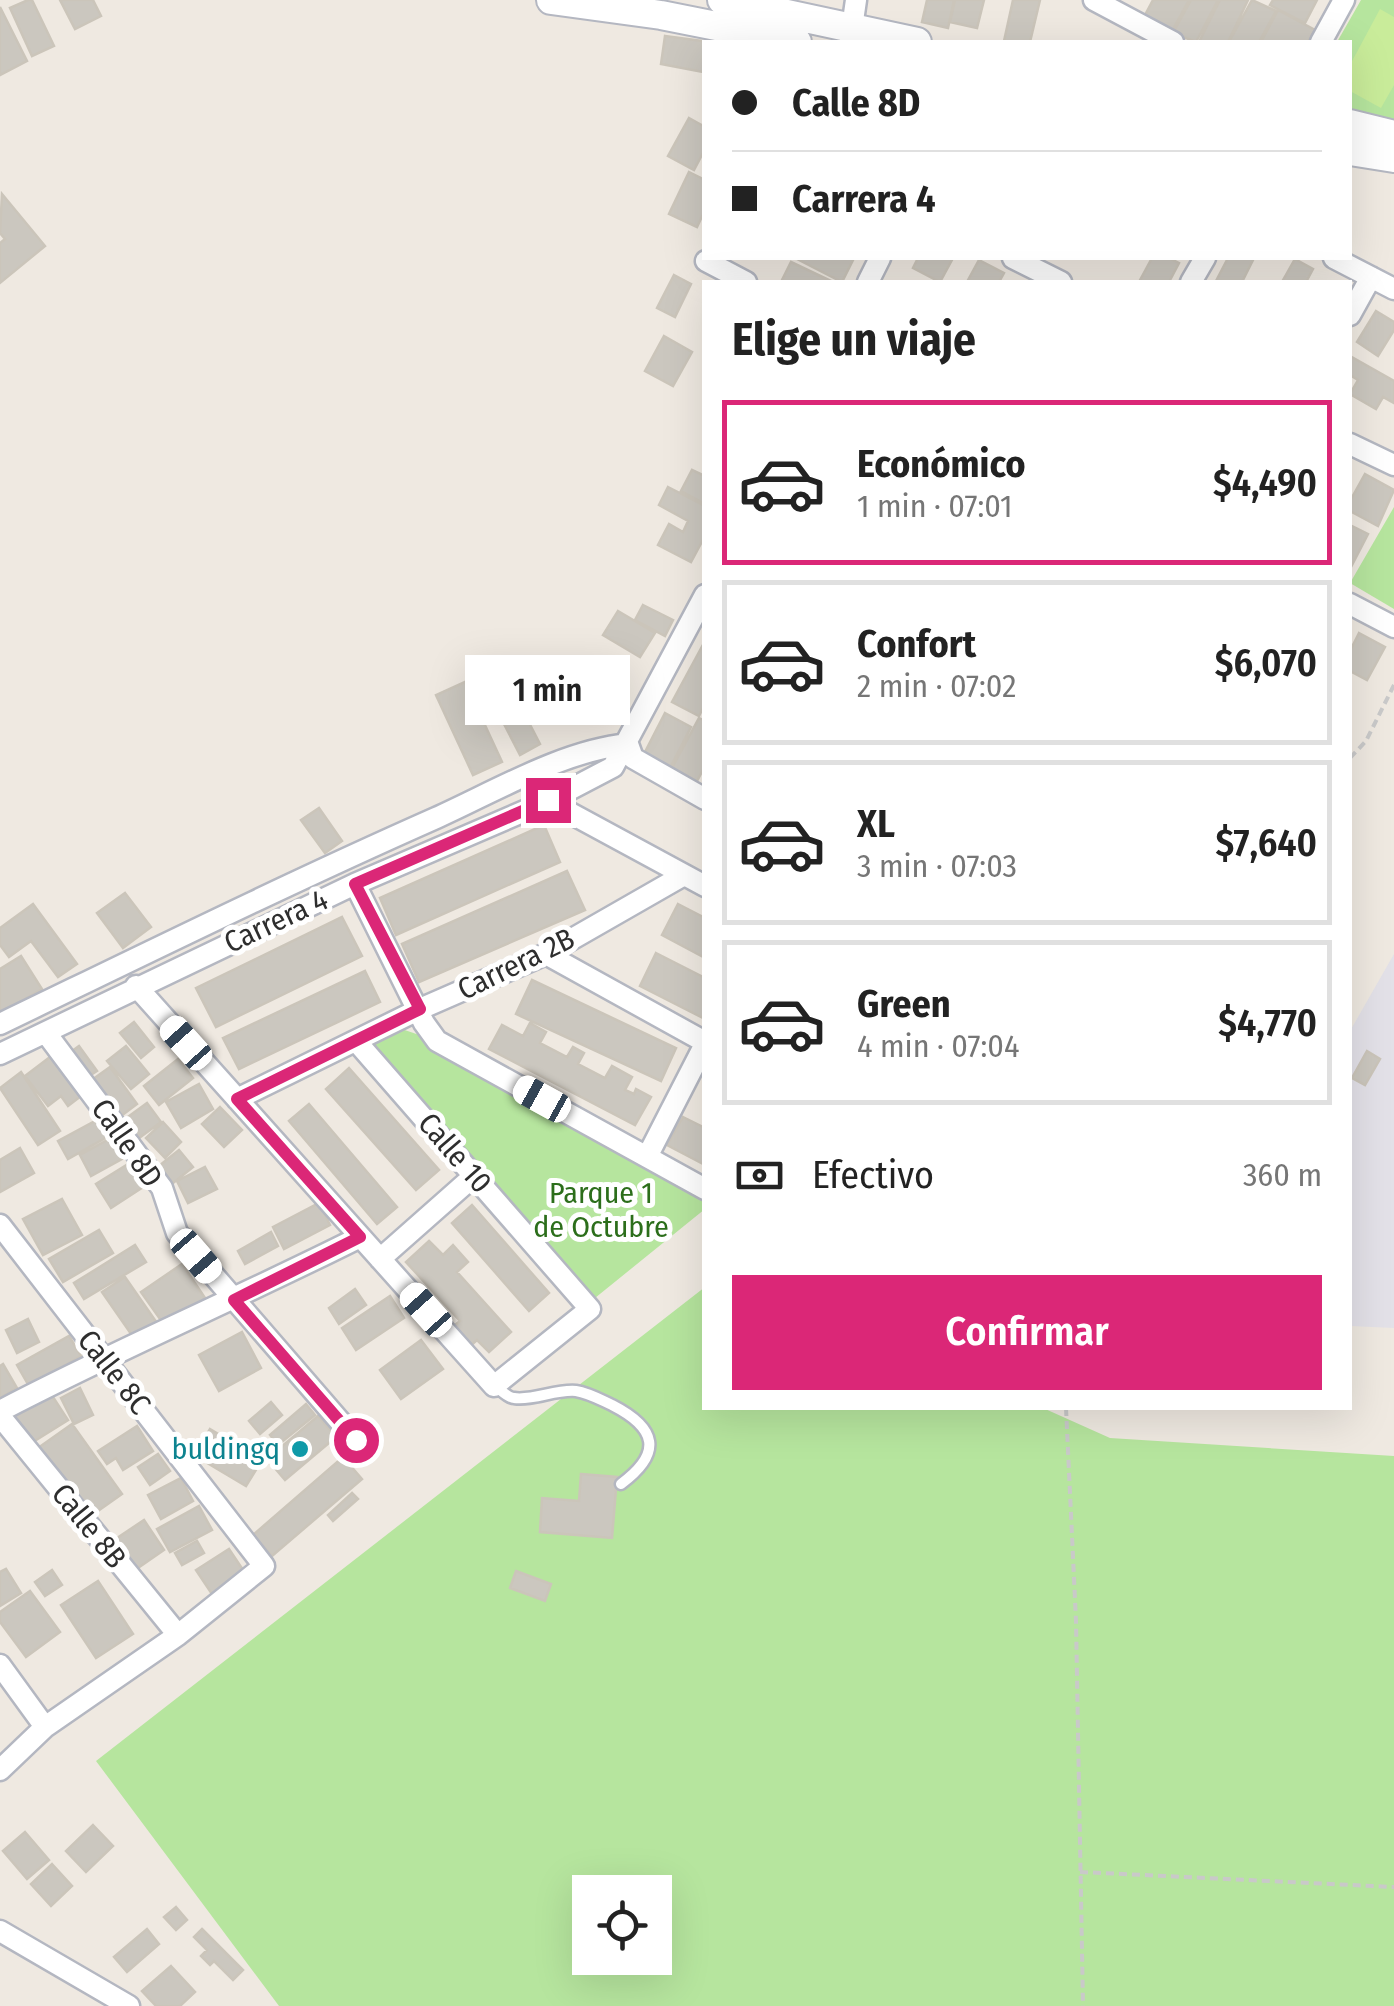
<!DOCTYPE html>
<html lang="es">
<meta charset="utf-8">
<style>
:root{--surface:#fff;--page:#f2f2f2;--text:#222;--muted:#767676;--line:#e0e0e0;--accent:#db2777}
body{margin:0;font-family:"Fira Sans Condensed",sans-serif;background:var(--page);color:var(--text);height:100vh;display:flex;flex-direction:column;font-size:38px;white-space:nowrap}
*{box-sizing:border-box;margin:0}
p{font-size:32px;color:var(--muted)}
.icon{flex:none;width:55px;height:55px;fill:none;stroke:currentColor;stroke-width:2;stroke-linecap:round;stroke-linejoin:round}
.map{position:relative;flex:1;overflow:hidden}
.side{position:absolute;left:702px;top:280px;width:650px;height:1130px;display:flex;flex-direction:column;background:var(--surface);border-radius:0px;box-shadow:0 10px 40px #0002}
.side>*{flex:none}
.hud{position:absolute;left:702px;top:40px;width:650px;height:220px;border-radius:0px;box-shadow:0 10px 40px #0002;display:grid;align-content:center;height:220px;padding:0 30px;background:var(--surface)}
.fabs{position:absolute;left:572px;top:1875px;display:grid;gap:20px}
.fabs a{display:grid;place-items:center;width:100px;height:100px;border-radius:0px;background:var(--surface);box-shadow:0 10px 40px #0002;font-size:50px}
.end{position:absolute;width:45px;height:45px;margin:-22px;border:12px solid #db2777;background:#fff;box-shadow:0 0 0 5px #fff}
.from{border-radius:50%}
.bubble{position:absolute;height:70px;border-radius:0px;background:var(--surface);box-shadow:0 10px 40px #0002;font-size:32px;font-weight:600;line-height:70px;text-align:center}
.car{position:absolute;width:30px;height:60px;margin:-30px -15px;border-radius:12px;box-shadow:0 0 8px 2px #0007;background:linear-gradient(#fff 24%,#345 0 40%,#fff 0 76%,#345 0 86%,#fff 0)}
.hud b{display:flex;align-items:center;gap:35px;height:95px;font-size:38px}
.hud b+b{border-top:2px solid var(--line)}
.hud i{width:25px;height:25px;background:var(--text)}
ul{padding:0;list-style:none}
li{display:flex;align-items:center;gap:30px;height:165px;margin:0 20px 15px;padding:0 10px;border:5px solid var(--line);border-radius:0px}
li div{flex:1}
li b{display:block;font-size:38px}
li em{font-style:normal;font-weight:600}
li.current{border-color:var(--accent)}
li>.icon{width:90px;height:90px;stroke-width:1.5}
h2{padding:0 30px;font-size:45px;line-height:120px}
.pay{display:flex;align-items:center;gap:25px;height:110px;padding:0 30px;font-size:38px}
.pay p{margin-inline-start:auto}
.cta{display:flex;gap:20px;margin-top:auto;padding:20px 30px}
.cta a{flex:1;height:115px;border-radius:0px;background:var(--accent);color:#fff;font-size:40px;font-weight:600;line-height:115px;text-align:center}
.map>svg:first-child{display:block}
.industrial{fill:#e3e1e8}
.green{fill:#b6e59e;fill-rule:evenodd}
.pitch{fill:#c9ec9a}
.building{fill:#cbc7bf;stroke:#cbc5ba;stroke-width:2.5}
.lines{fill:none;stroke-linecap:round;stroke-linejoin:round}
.lane-casing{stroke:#b4b7c1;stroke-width:15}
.street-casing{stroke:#b4b7c1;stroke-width:25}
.secondary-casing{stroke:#b4b7c1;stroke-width:32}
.path{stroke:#c9c9c9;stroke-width:4;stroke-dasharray:8 5;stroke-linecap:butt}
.lane{stroke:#fff;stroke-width:10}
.street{stroke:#fff;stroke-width:20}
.secondary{stroke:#fff;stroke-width:28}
.route{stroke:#db2777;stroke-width:12}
.culture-dot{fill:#0f9aa8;stroke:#fff;stroke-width:4}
.labels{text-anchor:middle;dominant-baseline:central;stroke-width:10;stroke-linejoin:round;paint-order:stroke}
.street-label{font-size:30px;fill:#2e2e2e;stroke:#fff}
.park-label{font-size:30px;fill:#2c6e1b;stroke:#fff}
.culture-label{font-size:30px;fill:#0d838f;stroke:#fff;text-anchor:end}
</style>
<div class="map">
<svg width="1394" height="2006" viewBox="0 0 1394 2006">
<rect width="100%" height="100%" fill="#efe9e1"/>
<path class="industrial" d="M1394,954V1328L1350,1326V1031Z"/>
<path class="green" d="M1361,0H1394V123L1350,114V42H1337Z
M1394,507V609L1350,583Z
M390,1025L437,1041L705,1196V1209L595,1298L356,1041Z
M705,1287V1408H1043L1110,1438L1394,1456V2006H279L96,1761ZM590,1892H655V1958H590Z"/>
<path class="pitch" d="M1380,9L1394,17V85L1381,108L1350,91V65Z"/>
<path class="building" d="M28,0H32L54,46L32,56L10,8Z
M60,0H93L101,16L75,29Z
M927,0H954L948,28L922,22Z
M955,0H984L977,28L950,22Z
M1013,0H1040L1030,42L1004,41Z
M1153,0H1189L1172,31L1144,17Z
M1191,0H1218L1196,42L1173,33Z
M1220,0H1248L1228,42H1199Z
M1252,0L1276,11L1259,42H1229Z
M1273,0H1317L1305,23L1270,5Z
M0,7L27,61L0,75Z
M1278,10L1315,30L1308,42H1261Z
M665,36L710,42H705L703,72L661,64Z
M689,118L705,127V149L694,170L668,156Z
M689,172L705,180V210L697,227L669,214Z
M2,194L45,246L0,283V243L5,239L0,233Z
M795,258H849L853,260L842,282Z
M918,258H953L940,282L913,268Z
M1152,258H1169L1179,263L1169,282H1139Z
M1228,258H1254L1242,282L1216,281Z
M1295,259L1313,269L1306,282H1282Z
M979,260L1004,273L999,282H967Z
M791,262L833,282H788L782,280Z
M674,275L691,284L675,317L657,308Z
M1376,311L1394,322V330L1378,356L1357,342Z
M664,336L692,352L673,386L645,371Z
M1350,356L1394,381V403L1383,397L1376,409L1350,394L1358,380L1350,375Z
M692,470L705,476V504L681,491Z
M1365,474L1394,490L1378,526L1350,511V501Z
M668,487L705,506V536L691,562L658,545L669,524L683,532L688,521L659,505Z
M1350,525L1368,534L1350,569Z
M643,605L673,620L665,636L635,620Z
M618,611L655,633L640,657L603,635Z
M1359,633L1385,647L1367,680L1350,671V651Z
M705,641V704L699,716L672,702Z
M465,682L502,762L473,775L436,695Z
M524,713L540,744L520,755L504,724Z
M665,713L691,727L670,768L644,754Z
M699,718L705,721V766L697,781L672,768Z
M319,808L342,841L325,853L301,820Z
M544,825L560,862L396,935L380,898Z
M567,871L585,910L419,982L402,944Z
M125,893L151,927L123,948L97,913Z
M33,904L77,964L58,977L31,941L9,957L0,945V928Z
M678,904L705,918V958L662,935Z
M342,917L362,956L216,1027L196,988Z
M656,953L705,978V1019L640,986Z
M21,956L42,989L0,1014V969Z
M365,971L380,1002L239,1069L223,1038Z
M532,980L676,1048L661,1081L516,1014Z
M134,1022L154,1047L141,1058L120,1033Z
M530,1023L546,1032L540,1043L567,1057L573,1047L584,1053L578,1064L605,1078L612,1066L632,1077L625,1090L634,1094L636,1089L651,1097L635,1125L489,1049L502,1025L523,1036Z
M79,1046L97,1071L86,1078L68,1054Z
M126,1046L149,1074L131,1089L107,1061Z
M1367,1051L1380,1059L1365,1085L1352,1078Z
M50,1057L81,1096L68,1106L61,1096L48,1106L25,1076Z
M178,1059L193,1078L159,1105L144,1086Z
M110,1067L137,1104L117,1119L89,1082Z
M349,1068L439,1170L416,1190L326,1089Z
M21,1072L60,1131L38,1145L0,1088Z
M199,1084L213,1109L181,1128L166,1102Z
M147,1103L161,1122L135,1141L121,1122Z
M309,1104L397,1207L377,1224L289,1121Z
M220,1107L242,1130L224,1147L202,1124Z
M683,1117L705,1128V1165L667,1145Z
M97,1120L107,1137L68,1159L58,1141Z
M163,1122L181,1142L165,1158L146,1138Z
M111,1138L122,1159L91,1176L80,1155Z
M20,1148L34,1173L0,1192V1160Z
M179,1150L193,1167L173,1183L159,1166Z
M133,1161L148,1184L111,1208L96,1184Z
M205,1167L217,1189L188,1203L177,1181Z
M62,1199L82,1235L43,1255L23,1219Z
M319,1203L330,1225L284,1249L273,1227Z
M472,1205L549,1293L529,1311L452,1223Z
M99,1230L113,1253L63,1282L49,1259Z
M271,1232L278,1246L245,1264L238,1251Z
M429,1241L443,1255L453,1245L468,1262L457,1272L511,1332L489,1352L477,1340L467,1349L450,1329L460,1321L406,1262Z
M135,1245L146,1262L84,1299L74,1283Z
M182,1264L205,1298L165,1326L141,1292Z
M125,1277L159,1326L136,1341L102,1292Z
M355,1289L366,1305L339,1324L329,1308Z
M390,1296L404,1318L356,1350L342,1328Z
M28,1319L39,1342L17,1353L6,1330Z
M242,1332L261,1368L219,1391L199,1355Z
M69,1336L81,1356L29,1386L17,1365Z
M421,1340L443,1369L401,1399L380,1370Z
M3,1364L17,1388L0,1398V1366Z
M80,1388L93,1415L74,1424L61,1398Z
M51,1394L68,1420L28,1445L11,1419Z
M271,1402L282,1415L260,1434L249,1421Z
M306,1404L315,1415L278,1445L270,1435Z
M318,1416L336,1437L285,1480L267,1459Z
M72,1424L122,1494L88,1518L38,1448Z
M137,1426L153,1451L123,1470L116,1458L107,1464L98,1451Z
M210,1429L262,1460L246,1486L194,1455Z
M158,1454L170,1471L150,1485L138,1467Z
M343,1457L362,1479L272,1556L253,1535Z
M581,1474L617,1477L612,1538L540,1532L542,1498L579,1501Z
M181,1478L193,1501L161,1519L148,1495Z
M352,1493L358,1499L333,1521L328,1515Z
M199,1506L212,1530L170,1552L157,1529Z
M144,1520L164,1550L135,1570L114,1540Z
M197,1541L204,1553L182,1565L175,1553Z
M229,1549L247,1576L214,1597L196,1570Z
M6,1569L21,1593L0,1606V1572Z
M52,1570L62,1585L45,1596L35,1582Z
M516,1571L551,1584L545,1601L510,1588Z
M98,1581L133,1634L96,1658L61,1605Z
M30,1591L60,1632L26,1657L0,1622V1612Z
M93,1825L113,1846L86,1872L66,1851Z
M25,1832L49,1860L27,1879L3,1851Z
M52,1864L72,1886L51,1906L31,1884Z
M176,1907L187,1920L176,1930L164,1917Z
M147,1929L159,1944L127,1972L114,1957Z
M202,1929L243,1970L233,1980L214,1961L210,1965L201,1956L207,1950L194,1937Z
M171,1966L195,1992L180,2006H156L142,1991Z"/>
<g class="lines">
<defs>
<path id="lane" d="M495,1386C500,1389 508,1398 514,1398C533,1401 556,1389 576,1391C589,1393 601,1400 612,1405C657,1428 663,1453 621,1484"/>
<path id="street" d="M1094,0L1173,42
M850,42L856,0
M1321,42L1344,0
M1013,258L1061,282
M1334,258L1394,289
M706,261L746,282
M868,282L880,258
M1191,282L1205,258
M1350,315L1371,277
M1350,444L1394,465
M1350,604L1394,627
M628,744L633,758L705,799
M548,801L705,886
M355,884L424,1023L437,1041L705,1189
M546,954L705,1042
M136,986L494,1386L590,1309L356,1041
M0,1024C145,954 289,883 436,818C496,791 562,751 628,744
M46,1033L162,1188L177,1233L356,1440
M0,1054L355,884L548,801L613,767L705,595
M237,1099L420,1009L546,954L684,875
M647,1157L705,1044
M0,1225L264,1566L178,1635L45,1727L0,1770
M380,1259L475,1175
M0,1411C118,1349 241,1297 360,1237
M0,1416L178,1635
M0,1665L45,1727
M0,1931L129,2006"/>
<path id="secondary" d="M551,0L661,15L797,42
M722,0L917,42
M1350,124L1394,135
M1350,151L1394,158"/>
</defs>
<use href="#lane" class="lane-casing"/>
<use href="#street" class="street-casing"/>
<use href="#secondary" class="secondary-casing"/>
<path class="path" d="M1350,758L1366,741L1394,685
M1066,1408L1076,1621L1083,2006
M1080,1872L1394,1887"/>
<use href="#lane" class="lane"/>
<use href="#street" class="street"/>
<use href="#secondary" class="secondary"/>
</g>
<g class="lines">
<path class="route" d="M356,1440L234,1300L360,1237L237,1099L420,1009L355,884L548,800"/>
</g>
<circle class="culture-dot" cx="300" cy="1449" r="10"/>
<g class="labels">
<g class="street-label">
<text transform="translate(276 921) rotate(-25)">Carrera 4</text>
<text transform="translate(516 964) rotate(-26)">Carrera 2B</text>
<text transform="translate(127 1143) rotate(55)">Calle 8D</text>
<text transform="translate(455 1153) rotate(49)">Calle 10</text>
<text transform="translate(114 1372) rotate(52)">Calle 8C</text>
<text transform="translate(89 1526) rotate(51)">Calle 8B</text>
</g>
<g class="park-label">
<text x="601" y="1193">Parque 1<tspan x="601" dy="34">de Octubre</tspan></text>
</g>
<g class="culture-label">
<text x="280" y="1449">buldingq</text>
</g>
</g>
</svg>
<div class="fabs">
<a><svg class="icon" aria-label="locate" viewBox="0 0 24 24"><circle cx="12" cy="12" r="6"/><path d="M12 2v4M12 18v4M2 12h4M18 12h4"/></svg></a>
</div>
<i class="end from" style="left:356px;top:1440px"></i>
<i class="end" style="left:548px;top:800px"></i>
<div class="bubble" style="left:465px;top:655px;width:165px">1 min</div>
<i class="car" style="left:186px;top:1043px;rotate:318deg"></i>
<i class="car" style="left:542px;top:1099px;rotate:299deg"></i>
<i class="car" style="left:196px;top:1256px;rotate:139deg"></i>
<i class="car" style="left:426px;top:1310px;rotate:318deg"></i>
<div class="hud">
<b><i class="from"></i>Calle 8D</b>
<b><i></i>Carrera 4</b>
</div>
<section class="side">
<h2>Elige un viaje</h2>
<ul>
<li class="current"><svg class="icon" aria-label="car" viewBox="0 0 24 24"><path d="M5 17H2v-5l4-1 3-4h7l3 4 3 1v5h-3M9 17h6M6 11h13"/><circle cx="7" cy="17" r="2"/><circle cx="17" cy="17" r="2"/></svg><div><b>Económico</b><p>1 min · 07:01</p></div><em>$4,490</em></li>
<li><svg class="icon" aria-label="car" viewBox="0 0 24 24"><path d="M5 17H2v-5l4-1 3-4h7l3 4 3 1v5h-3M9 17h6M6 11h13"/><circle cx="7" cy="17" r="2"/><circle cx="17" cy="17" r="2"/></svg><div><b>Confort</b><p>2 min · 07:02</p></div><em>$6,070</em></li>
<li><svg class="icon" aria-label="car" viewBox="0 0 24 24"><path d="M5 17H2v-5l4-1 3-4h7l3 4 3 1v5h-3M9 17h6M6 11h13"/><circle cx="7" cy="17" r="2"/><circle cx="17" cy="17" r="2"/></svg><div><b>XL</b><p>3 min · 07:03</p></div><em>$7,640</em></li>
<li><svg class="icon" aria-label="car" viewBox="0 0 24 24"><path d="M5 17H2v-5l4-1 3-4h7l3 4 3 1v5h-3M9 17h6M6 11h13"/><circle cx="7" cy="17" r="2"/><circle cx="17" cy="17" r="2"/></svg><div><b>Green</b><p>4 min · 07:04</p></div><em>$4,770</em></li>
</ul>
<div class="pay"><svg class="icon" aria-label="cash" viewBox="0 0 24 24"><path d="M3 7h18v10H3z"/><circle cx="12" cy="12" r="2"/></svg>Efectivo<p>360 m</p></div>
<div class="cta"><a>Confirmar</a></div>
</section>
</div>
